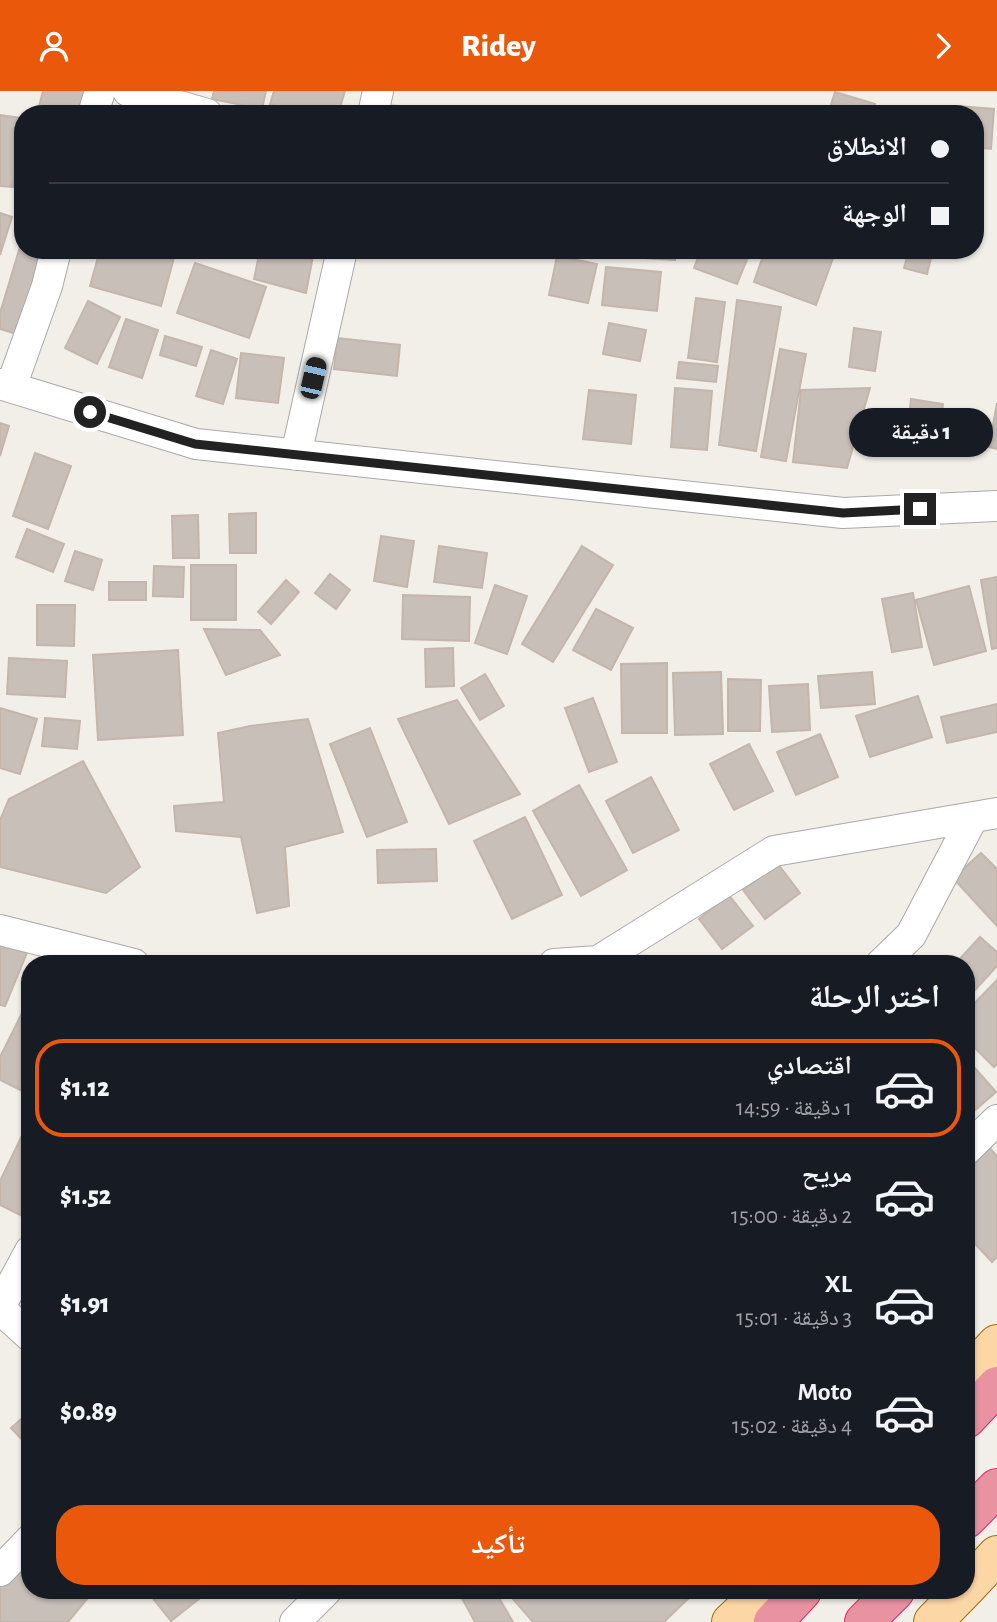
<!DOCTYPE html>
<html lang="ar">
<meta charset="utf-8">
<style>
:root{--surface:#171b24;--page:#242831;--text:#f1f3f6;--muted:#9ea1a6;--line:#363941;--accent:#ea580c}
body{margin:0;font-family:"Alegreya Sans","Noto Naskh Arabic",sans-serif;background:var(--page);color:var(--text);direction:rtl;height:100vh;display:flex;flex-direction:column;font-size:26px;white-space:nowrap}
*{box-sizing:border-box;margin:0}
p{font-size:23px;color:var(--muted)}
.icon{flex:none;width:38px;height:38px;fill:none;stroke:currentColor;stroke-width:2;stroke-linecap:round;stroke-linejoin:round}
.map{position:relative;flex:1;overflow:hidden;direction:ltr}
.panel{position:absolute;left:21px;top:864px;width:954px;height:644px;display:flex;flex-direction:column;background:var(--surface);border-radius:28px;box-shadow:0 2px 5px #0004;direction:rtl}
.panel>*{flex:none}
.hud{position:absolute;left:14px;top:14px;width:970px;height:154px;border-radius:28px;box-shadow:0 2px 5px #0004;direction:rtl;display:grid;align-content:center;height:154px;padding:0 35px;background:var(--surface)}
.end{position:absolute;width:32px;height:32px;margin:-16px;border:9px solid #222;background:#fff;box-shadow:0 0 0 4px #fff}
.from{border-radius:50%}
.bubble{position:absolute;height:49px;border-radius:24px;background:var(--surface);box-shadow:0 2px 5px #0004;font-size:23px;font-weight:800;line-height:49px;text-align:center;direction:rtl}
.car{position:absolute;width:21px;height:42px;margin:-21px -10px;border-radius:9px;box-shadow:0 0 5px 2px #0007;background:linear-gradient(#222 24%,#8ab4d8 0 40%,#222 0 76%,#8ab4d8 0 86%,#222 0)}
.hud b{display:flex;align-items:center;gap:24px;height:66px;font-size:26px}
.hud b+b{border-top:2px solid var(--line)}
.hud i{width:18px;height:18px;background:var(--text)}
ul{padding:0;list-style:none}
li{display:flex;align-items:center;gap:21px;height:98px;margin:0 14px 10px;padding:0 21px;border:4px solid transparent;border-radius:28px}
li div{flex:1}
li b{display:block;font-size:26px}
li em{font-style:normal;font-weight:800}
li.selected{border-color:var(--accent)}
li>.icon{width:63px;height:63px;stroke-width:1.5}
h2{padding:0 35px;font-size:32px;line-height:84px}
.cta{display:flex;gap:14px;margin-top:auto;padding:14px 35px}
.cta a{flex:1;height:80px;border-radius:28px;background:var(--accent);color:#fff;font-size:28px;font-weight:800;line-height:80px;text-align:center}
header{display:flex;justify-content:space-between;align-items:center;height:91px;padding:0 35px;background:var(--accent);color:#fff;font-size:32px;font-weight:800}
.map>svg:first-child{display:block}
.building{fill:#c7bfb8;stroke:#c4b6ab;stroke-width:2}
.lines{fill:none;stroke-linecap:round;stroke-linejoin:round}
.minor-casing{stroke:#a9a9a9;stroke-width:32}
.major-casing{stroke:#a06b00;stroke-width:40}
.highway-casing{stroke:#dc2a67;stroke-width:40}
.minor{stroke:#fff;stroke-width:30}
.major{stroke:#fcd6a4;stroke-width:38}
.highway{stroke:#e892a2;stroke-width:38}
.route{stroke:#222;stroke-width:9}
</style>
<header><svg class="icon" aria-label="forward" viewBox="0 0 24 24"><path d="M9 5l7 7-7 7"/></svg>Ridey<svg class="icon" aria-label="person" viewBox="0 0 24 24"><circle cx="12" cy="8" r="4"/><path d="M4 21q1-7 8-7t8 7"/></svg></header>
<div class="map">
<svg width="997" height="1531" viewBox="0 0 997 1531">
<rect width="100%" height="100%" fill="#f2efe9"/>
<path class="building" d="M43,0H86L80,23H37Z
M214,0H266L262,18L212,8Z
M274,0H345L338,23H300L270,13Z
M835,1L875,13L872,23H828Z
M381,14L435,17V23H381Z
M958,15L994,18L991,58L975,56V23H957Z
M705,17L706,23H655V22Z
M464,20L516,21V23H464Z
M0,24L22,27L13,96L0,95Z
M0,122L12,126L0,164Z
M23,146V159H52L26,246L0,238V222Z
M100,159H176L161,215L90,195Z
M260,159H286L313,165L306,202L254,188Z
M613,159H675V169L613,165Z
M701,159H751L737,193L694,177Z
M765,159H836L816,214L754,191Z
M909,159H933L927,183L904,177Z
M557,165L597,173L588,212L549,204Z
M195,172L266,196L249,247L177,222Z
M606,176L661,181L657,220L602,214Z
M696,207L725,211L717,271L688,267Z
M737,209L781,216L756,360L719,354Z
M88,210L120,226L97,273L65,257Z
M126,228L158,239L142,287L109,276Z
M609,232L646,239L640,270L603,263Z
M854,237L881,241L875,280L849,276Z
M165,245L202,256L196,275L160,264Z
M337,247L400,254L397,285L334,278Z
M780,258L806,263L786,370L761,366Z
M211,259L237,268L223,313L196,305Z
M241,262L284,267L278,312L236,307Z
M679,271L718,275L716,291L677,287Z
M675,297L712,300L707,359L671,356Z
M870,297L847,377L793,371L801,299Z
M589,299L636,304L631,353L583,348Z
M911,308L943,313L938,355L906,351Z
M997,312V358L989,356Z
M0,332L9,335L0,365Z
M35,362L71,375L48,438L13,425Z
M256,422V462H230L229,423Z
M198,424L199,467H173L172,425Z
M27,438L64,453L53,481L16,466Z
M381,445L414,450L407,496L374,490Z
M439,455L487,462L482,497L434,491Z
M582,455L613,474L553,571L522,553Z
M75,460L102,469L93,499L65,490Z
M191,474H236V529H191Z
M154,475L184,476L183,506L153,505Z
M330,483L350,499L336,518L315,502Z
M997,486V557L992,558L981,489Z
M286,489L299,501L271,533L258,521Z
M109,491H146V509H109Z
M495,494L527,505L507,563L475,552Z
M969,495L986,560L934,574L916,509Z
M913,502L922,556L892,561L882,508Z
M403,504L470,506L469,550L402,548Z
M37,514H75L74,555L37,554Z
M596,518L633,537L611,579L573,559Z
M204,538L260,539L280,564L226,584Z
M453,557L454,595L426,596L425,558Z
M178,559L183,644L98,649L93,564Z
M9,567L67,570L65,606L7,603Z
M667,572V642H622L621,573Z
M721,581L723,643L675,644L673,582Z
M872,581L875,613L821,617L818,585Z
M485,583L504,615L480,629L461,597Z
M728,588L761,589L760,640H728Z
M808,593L810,639L772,641L769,595Z
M918,605L932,646L870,666L856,625Z
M593,607L617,671L589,681L565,617Z
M457,609L520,703L449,733L398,628Z
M997,613V641L947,652L941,626Z
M0,617L37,628L20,683L0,677Z
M45,627L80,630L77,658L42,655Z
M308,628L343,741L285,756L289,815L257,822L241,746L176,740L174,715L224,711L218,642L250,635Z
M370,637L407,731L367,746L330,653Z
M820,643L838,686L796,704L777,661Z
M749,653L773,700L734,719L710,673Z
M83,670L140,776L106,802L0,776V729L9,708Z
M651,686L679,739L633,762L606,710Z
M579,694L627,779L581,805L533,720Z
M525,726L562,804L512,828L474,750Z
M436,758L437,790L378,792L377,759Z
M981,762L997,778V835L953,787Z
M778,773L800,802L765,828L743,799Z
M729,804L753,835L722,858L699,828Z
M0,846L27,862L5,915L0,914Z
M980,846L997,861V875L966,909V873H955Z
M997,889V973L994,976L966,948V921Z
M30,906V1004L0,989V966Z
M966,967L996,1001L966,1027Z
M28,1032L30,1108L22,1125L0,1114V1090Z
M989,1056L997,1065V1166L992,1171L966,1143V1077Z
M30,1320V1357L11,1337Z
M29,1460L30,1500H77L87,1508L68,1531H0V1495Z
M147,1500H209L171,1530Z
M458,1500H495L513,1531H475Z
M506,1500H696L664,1531H533Z"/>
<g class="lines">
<defs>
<path id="minor" d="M128,0L207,23
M93,23L100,0
M373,23L378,0
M0,293L196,353L843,422L997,415
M11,296L47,195L56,159
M296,364L342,159
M0,839L134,873
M554,873L598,870L774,760L997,722
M881,873L911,844L972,728
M966,1059L997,1029
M0,1216L30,1160
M0,1218L30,1245
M0,1480L30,1449
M295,1531L326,1500"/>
<path id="major" d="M966,1286L997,1253
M966,1497L997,1464
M731,1531L764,1500
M933,1531L963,1500"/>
<path id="highway" d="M966,1328L997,1295
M966,1428L997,1397
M773,1531L802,1500
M864,1531L895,1500"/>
</defs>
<use href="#minor" class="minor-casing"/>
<use href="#major" class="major-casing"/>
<use href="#highway" class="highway-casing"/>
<use href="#minor" class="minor"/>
<use href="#major" class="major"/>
<use href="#highway" class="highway"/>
</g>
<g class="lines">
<path class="route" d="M90,321L195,353L843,422L920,418"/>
</g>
</svg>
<i class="end from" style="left:90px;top:321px"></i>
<i class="end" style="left:920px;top:418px"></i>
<div class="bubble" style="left:849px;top:317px;width:144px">1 دقيقة</div>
<i class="car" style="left:313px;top:287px;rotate:13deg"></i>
<div class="hud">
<b><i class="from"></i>الانطلاق</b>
<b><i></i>الوجهة</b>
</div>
<section class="panel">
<h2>اختر الرحلة</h2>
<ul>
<li class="selected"><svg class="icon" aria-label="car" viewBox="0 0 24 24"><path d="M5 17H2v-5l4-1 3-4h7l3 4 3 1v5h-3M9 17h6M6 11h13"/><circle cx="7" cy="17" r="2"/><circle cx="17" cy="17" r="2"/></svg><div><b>اقتصادي</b><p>1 دقيقة · 14:59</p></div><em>$1.12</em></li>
<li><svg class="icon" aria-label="car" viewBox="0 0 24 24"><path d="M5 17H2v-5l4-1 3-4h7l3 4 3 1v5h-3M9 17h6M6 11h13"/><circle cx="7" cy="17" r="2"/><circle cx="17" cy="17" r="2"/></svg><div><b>مريح</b><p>2 دقيقة · 15:00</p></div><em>$1.52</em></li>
<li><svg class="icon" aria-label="car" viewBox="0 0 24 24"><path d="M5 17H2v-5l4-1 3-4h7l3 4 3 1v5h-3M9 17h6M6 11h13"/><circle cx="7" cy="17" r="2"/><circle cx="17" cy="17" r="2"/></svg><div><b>XL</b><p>3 دقيقة · 15:01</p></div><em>$1.91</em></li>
<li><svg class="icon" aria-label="car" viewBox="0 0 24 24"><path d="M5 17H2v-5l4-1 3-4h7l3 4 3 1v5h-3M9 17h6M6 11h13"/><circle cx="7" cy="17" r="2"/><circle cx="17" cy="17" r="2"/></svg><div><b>Moto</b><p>4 دقيقة · 15:02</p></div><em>$0.89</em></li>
</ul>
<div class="cta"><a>تأكيد</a></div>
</section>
</div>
